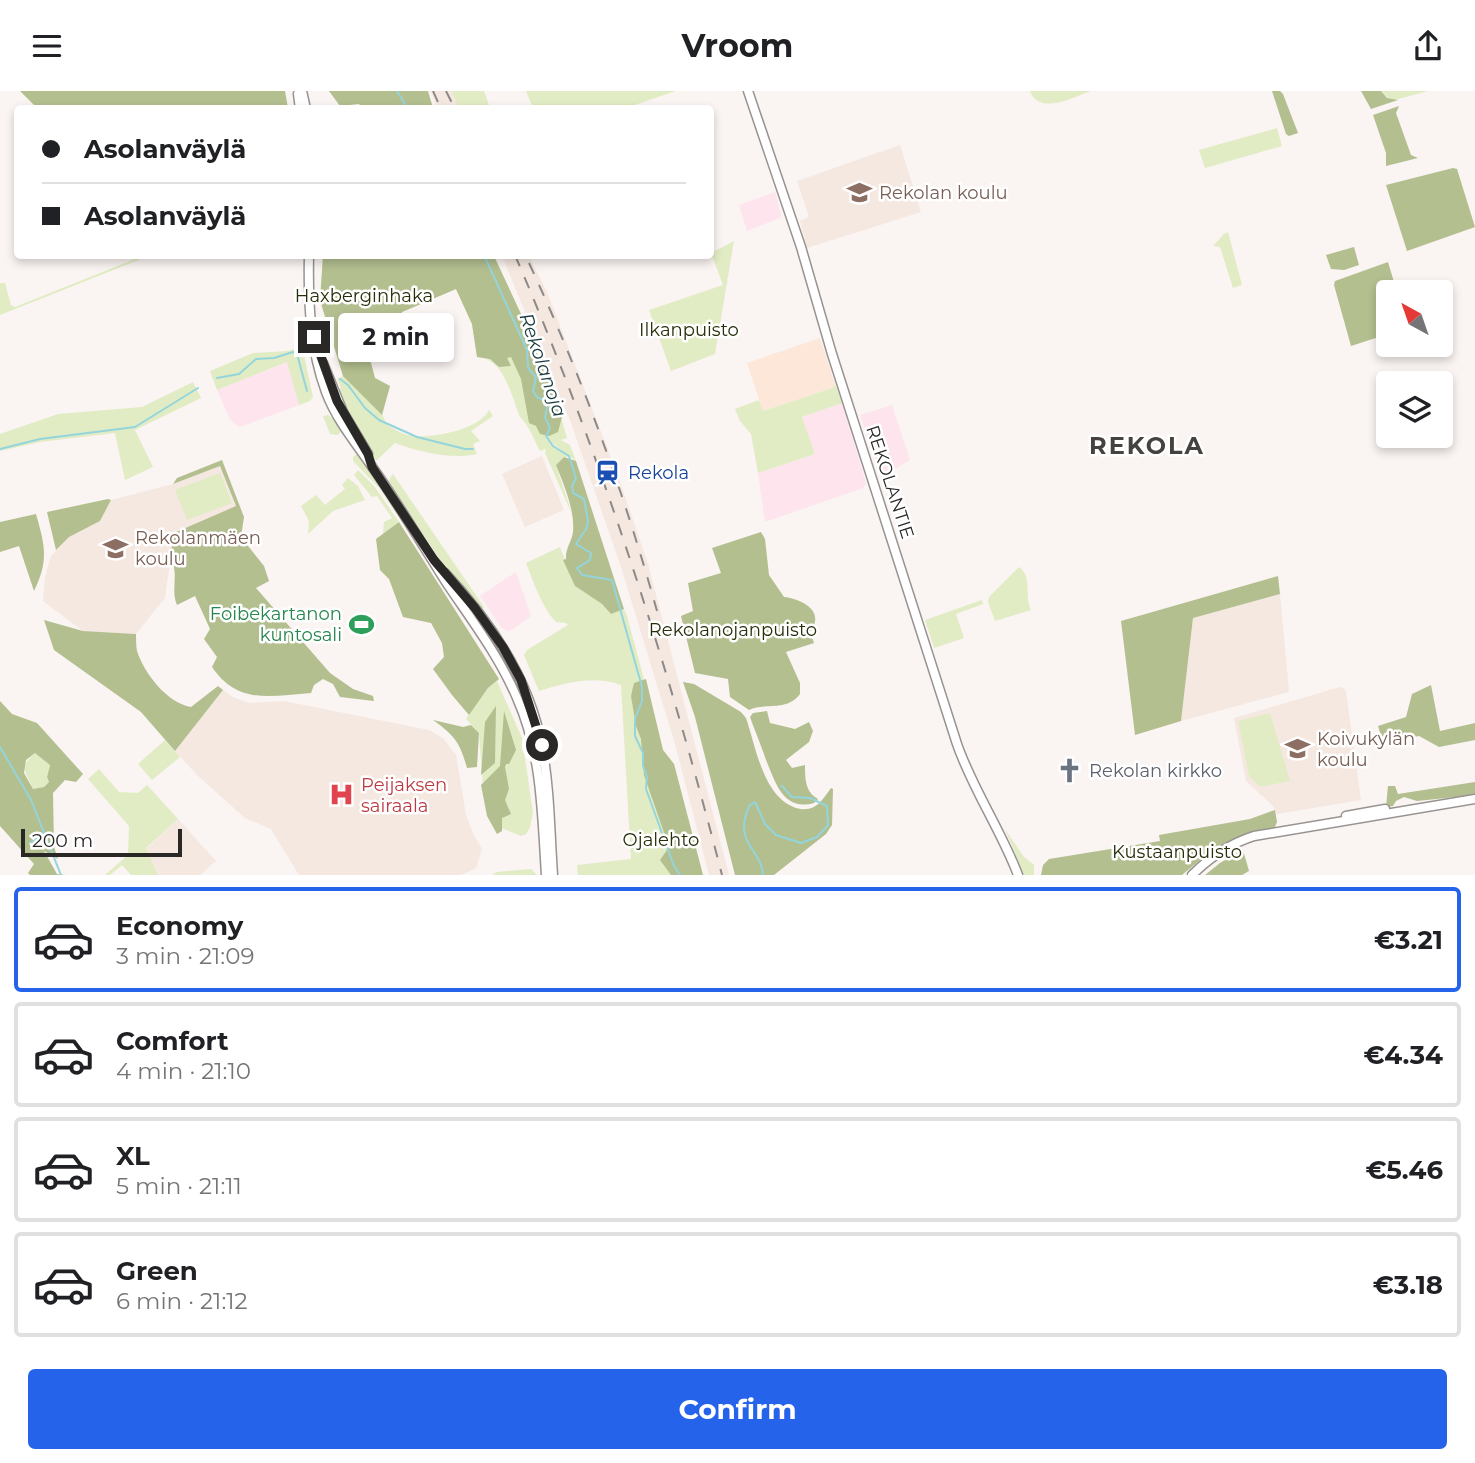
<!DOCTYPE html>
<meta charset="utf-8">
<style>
:root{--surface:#fff;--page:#f2f2f2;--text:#202124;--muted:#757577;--line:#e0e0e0;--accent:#2563eb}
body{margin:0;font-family:Montserrat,sans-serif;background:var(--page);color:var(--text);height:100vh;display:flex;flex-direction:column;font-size:26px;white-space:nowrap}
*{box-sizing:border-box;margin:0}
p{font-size:23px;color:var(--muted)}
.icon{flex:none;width:38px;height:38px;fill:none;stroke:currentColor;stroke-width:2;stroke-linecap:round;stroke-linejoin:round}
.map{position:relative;height:784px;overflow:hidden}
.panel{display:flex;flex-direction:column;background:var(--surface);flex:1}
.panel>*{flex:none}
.guide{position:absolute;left:14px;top:14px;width:700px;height:154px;border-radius:7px;box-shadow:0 4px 10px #0003;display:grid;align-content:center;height:154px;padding:0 28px;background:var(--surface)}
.needle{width:46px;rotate:320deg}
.fabs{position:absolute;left:1376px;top:189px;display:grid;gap:14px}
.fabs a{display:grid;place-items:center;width:77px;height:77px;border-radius:7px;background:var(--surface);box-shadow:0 4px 10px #0003;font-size:35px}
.scale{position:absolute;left:21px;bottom:18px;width:161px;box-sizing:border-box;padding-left:7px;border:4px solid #2a2827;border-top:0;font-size:19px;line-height:24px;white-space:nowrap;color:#2a2827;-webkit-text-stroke:5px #fff;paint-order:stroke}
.end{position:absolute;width:32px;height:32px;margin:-16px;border:9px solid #2a2827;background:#fff;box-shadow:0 0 0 4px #fff}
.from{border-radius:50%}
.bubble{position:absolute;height:49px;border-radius:7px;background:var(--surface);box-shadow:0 4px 10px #0003;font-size:23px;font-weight:700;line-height:49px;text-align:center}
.guide b{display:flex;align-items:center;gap:24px;height:66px;font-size:26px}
.guide b+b{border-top:2px solid var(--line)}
.guide i{width:18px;height:18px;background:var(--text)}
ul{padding:12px 0 0;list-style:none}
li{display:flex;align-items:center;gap:21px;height:105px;margin:0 14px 10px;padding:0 14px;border:4px solid var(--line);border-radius:7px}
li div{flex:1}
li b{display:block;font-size:26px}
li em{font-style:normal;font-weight:700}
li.selected{border-color:var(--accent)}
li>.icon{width:63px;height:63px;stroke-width:1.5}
.primary-button{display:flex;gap:14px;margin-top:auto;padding:14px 28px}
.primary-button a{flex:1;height:80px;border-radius:7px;background:var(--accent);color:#fff;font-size:28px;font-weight:700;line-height:80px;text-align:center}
header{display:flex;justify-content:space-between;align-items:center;height:91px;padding:0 28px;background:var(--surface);font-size:32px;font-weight:700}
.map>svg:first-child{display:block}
.commercial{fill:#fde4ed}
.industrial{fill:#fde7d9}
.built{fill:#f5e8e1}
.green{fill:#e1ecc4}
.forest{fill:#b3bf8f;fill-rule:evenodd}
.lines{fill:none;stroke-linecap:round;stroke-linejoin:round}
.stream{stroke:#94d5dc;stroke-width:2}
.secondary-casing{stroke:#989391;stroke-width:11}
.secondary{stroke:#fff;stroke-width:8}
.rail{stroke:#8c8987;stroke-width:2;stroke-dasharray:12 12;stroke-linecap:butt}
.route{stroke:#2a2827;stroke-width:9}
.labels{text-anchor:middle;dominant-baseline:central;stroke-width:5;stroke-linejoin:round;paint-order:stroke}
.education-label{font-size:18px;fill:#785e54;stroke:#fff;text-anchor:start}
.park-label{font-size:18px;fill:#272f09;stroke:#fff}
.transit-label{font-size:18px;fill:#164399;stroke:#fff;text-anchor:start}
.street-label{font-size:18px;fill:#2a2827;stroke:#fff}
.leisure-label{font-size:18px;fill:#27864d;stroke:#fff;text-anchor:end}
.worship-label{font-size:18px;fill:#5b616d;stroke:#fff;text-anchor:start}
.health-label{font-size:18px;fill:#be3a42;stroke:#fff;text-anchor:start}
.water-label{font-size:19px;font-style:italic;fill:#19393d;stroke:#fff}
.district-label{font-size:24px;font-weight:bold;letter-spacing:2px;fill:#464240;stroke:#fff}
</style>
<header><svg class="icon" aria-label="menu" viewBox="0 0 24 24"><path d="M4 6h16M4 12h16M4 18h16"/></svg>Vroom<svg class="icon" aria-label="share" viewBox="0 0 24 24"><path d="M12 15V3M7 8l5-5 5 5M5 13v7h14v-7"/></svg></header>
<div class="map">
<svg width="1475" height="784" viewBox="0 0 1475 784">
<rect width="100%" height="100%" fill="#faf4f2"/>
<path class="commercial" d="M775,101L781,124L780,127L747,140L739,114Z
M288,271L299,314L240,336L235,333L230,328L217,299Z
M842,312L866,392L863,397L765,431L758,382L815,363L802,326Z
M892,314L910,369L886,383L881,384L860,324Z
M516,481L531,525L512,539L507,540L501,536L480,505Z"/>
<path class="industrial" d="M820,247L835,293L832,297L763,320L747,272Z"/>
<path class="built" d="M430,0H451L459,17H438Z
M900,54L921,121L807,157L800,130L809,126L797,90Z
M502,165H529L547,201L618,385L648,473L729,784H709L675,653L621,476L571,332Z
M542,365L564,419L525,436L502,383Z
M220,375L236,416L174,442L165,507L136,543L83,540L43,510L45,486L51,465L69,446L100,430L111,409L173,393Z
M1280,503L1289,601L1181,630L1193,527Z
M1340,596L1344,597L1346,601L1361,709L1277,723L1273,715L1246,690L1234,627Z
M223,599L233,606L249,612L284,610L429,639L443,647L456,664L466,724L474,745L482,758L476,777L461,784H299L271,738L245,727L197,684L175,660Z
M178,728L216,770L200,784H158L146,758Z"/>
<path class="green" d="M451,0H484L490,17H459Z
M526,0H676L626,17H533Z
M1030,0H1091C1074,6 1039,25 1030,0Z
M1381,0H1428L1391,10Z
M1277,37L1282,55L1205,77L1199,59Z
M1228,141L1242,194L1233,197L1220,156L1213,155L1224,143Z
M734,150L715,263L671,280L649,219L723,194L711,162Z
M323,165H494C521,224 550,284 567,347L561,349L570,354L576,370L552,352L550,353L569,366H564L556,374L572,423L545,362L546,358L540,360C534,349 529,334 520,326C511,304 504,267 477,266L472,233L456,198L402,221L387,251L367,257L375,287L390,295L382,323L387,334C393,337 400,342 407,344C428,349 480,339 489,319L493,325L471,340L480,350L473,353L477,363C452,369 420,361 395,352L376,370L336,301L341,297L337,288L343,285L320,209Z
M140,166L141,168L0,224V192H5L11,214L15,216Z
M302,255L313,306L310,310L299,314L287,271L217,299L210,280L253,262L288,260Z
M193,291L201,307L135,339L153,376L125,389L115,342L40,351L0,360V343L58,323L142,316Z
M835,293L842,312L802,326L815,363L758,382L751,343L740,330L735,318L759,309L763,320L832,297Z
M328,324L338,332L341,340L338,344L330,343L323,325Z
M357,363L413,443H410L380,398L353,370V366Z
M358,379L374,395L399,431L383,443L384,431L392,427L377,405L372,406L354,384Z
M220,382L232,412L187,429L175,399Z
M393,383L484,516L482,518L440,470L393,397L389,389Z
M348,387L358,395L365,409L333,420L308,443L309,430L301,415L316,404L325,414L345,398L342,394Z
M560,456L575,495L602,513L611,522L624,518L627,525L663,659L674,673L703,784H578L577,774L631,768L621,594C593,584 566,592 539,600L524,564L527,559L568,534L566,532L556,531C541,515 534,492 526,472Z
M1019,476C1034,488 1023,504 1031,519L995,530L988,511L989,506Z
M982,509L983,513L956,523L964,547L934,557L925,529Z
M497,590L522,647L533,722L530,736L526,743L521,745L499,736L484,708L479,642L466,628L488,597Z
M1270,622L1290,690L1260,696L1249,685L1238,630Z
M165,649L180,666L152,689L138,673Z
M35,662L50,673L47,686L49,691L44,696L33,698C26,681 18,677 35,662Z
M99,678L119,701L138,702L147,694L178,728L146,757L158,784H131L122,774L110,784H105L128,764L129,735L88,688Z
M1005,738L1024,766L1034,774V784H1024Z
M531,778L537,784H492L497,781Z"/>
<path class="forest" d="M20,0H285L288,17H37Z
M329,0H428L433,17L363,18L359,13L340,15Z
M1272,0H1280L1283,3L1298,42L1289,45L1286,43Z
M1361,0H1381L1387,7L1398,9L1371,18Z
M1399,15L1396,22L1411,64L1418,67L1386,75V62L1373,24Z
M1453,77L1457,78L1475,136L1407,160L1386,94Z
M1354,156L1359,174L1344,179L1331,178L1326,164Z
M323,165H494L521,223L562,326L558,341L549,345L540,343L536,335L529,332L521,288L511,266L507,267L511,275L499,276L490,268L477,266L472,233L456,198L402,221L387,251L367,257L375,287L390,295L382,324L343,285L320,209Z
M1388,171L1397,201H1388V243L1351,255L1334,194L1335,190Z
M564,366L576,370L624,518L611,523L602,513L575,495L563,469L566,468C565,458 572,450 573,441C575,419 564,394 556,374Z
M222,369L244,426L241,446L264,475L269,490L256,497L330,582L353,598L373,605L374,610L340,606L333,593L323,588L314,594L311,602C270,605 238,614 212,576L217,566L204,548L210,538L195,505L177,514C170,498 180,481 170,468L174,442L236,415L220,375L173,393L177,387Z
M108,408L111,409L100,430L69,446L56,459L47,421Z
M36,423C45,455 49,469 34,500L19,455L0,461V431Z
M399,431L499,588L488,597L469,624L452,604L433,578L444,566L442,552L431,532L403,526L389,488L380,479L376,448Z
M761,441L765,448L769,484L784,506C802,508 826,520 810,541L814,552L786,561L800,592V603C786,621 767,611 749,619L730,606L728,588L695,582L681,525L693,520L688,492L721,482L712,457Z
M1278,485L1280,503L1193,527L1181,630L1135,644L1121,530Z
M44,529L83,540L136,543C136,548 136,555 137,560C144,582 167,612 191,616L218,595L223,599L175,660L141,621L54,559Z
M646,588L663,659L674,673L703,784H671L660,769L669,756L644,684L641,648L636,635L631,605L634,592Z
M683,591L694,593L741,621L746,627C756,656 763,706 796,717C815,722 821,711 831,697L833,698L832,734L826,743L774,784H735L695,626Z
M1431,594L1440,640L1475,632V649L1439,656L1419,645L1383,652L1378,635L1406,626L1412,603Z
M0,610L12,623L37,632L83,683L76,691L65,689L53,702L54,756L58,768L44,760L57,783L66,784H30L28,782L34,773L0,735ZM35,662L50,674L47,686L49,691L44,696L33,698L24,682L26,669Z
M496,615L495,672L481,684L485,631Z
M504,620L516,659L509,673H506L505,676L509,698L505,709L511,723L502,727V740L497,743L487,725L481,694L500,675Z
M767,620L770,632L795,638L809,631L813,640L809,651L786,669L792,677L805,674C805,687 805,701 818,708L814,712C783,721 775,690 766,669C761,654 755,640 750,626L753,622Z
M433,629L463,636L471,634L479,642L477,676L467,677C460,651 454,644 433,629Z
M1475,691V704L1417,710L1404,706L1396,710L1393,715L1386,716L1388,695H1395L1398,703Z
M1275,719L1277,731L1274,738L1238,746L1206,764L1182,784H1041L1043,774L1049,768L1160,750L1159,744L1250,728Z
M1243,759L1249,780L1242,784H1205L1220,772Z"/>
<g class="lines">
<path class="stream" d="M397,0L408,18
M484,164L527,259L528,277L536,286L533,300L537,306L545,310L547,316L545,326L550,337L546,345L553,355L569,365L576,387L572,395L573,402L584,408L588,430L586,438L576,453L591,462L590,469L577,477L582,484L612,489L642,596V610L635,628V645L643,662V675L647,685L646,698L674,775L680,784
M217,287L239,283L256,268L274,267L293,261L297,263L307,300
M340,288L348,294L365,317L379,329L417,346L465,358H473
M0,358L40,348L135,336L198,297
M0,656L31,709L61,784
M30,752L44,742
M763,784C763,766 744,755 744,737C743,730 747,721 749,715L755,711L765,733L776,744L801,752L817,746L828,734L827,715L810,707L792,706L782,695"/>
<defs>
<path id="secondary" d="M302,0L306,18
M748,0L801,156L832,263L957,653C973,699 1001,739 1018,784
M298,3L300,18
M309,164C308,210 310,258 326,301C337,330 356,352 373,377C400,415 423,455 448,494C473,531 499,565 517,607C542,663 542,724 546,784
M323,272L343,321L368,363
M445,482C491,531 530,589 542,656C550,698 550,742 553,784
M1346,725L1385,718
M1192,784C1210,766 1229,753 1254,745L1475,708"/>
</defs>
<use href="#secondary" class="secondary-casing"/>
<use href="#secondary" class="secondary"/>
<path class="rail" d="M433,0L441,18
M446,0L455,18
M515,164C601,364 668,573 722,784
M529,172C581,284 624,401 657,520"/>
</g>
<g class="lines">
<path class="route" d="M314,246L337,310L368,363L372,376L434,469L475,517L503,556L521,589L542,654"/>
</g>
<defs>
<symbol id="school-bare" viewBox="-9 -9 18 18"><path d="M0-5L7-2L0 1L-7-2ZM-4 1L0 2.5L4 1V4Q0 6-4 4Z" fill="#8d6e63" stroke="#fff" stroke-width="2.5" paint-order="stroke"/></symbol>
<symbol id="station-bare" viewBox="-9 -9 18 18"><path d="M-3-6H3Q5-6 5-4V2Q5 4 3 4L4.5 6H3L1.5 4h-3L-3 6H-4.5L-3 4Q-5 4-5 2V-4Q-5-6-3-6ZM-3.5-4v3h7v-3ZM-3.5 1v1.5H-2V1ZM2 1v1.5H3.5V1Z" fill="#1a4fb4" stroke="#fff" stroke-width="2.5" paint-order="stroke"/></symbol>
<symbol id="stadium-bare" viewBox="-9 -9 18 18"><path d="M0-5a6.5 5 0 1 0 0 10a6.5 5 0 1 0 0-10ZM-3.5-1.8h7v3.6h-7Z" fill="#2e9e5b" stroke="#fff" stroke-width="2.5" paint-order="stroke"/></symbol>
<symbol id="church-bare" viewBox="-9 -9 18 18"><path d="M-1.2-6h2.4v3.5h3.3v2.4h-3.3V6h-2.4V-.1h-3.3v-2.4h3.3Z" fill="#6b7280" stroke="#fff" stroke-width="2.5" paint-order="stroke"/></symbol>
<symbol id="hospital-bare" viewBox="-9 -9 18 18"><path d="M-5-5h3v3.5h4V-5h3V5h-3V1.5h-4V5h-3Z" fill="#e0444e" stroke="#fff" stroke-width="2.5" paint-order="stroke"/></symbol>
</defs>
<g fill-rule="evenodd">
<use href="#school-bare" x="842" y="84" width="35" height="35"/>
<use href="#station-bare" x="590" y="364" width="35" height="35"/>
<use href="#school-bare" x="98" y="440" width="35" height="35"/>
<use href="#stadium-bare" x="344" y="516" width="35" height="35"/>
<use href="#school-bare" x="1280" y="640" width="35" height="35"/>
<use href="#church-bare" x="1052" y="662" width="35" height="35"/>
<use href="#hospital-bare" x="324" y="686" width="35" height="35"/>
</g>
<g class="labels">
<g class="education-label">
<text x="879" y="102">Rekolan koulu</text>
<text x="135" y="447">Rekolanmäen<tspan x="135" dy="21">koulu</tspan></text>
<text x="1317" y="648">Koivukylän<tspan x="1317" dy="21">koulu</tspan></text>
</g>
<g class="park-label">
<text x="364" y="205">Haxberginhaka</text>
<text x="689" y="239">Ilkanpuisto</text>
<text x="733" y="539">Rekolanojanpuisto</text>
<text x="661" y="749">Ojalehto</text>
<text x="1177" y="761">Kustaanpuisto</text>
</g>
<g class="transit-label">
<text x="628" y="382">Rekola</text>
</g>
<g class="street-label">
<text transform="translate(890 391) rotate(72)">REKOLANTIE</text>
</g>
<g class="leisure-label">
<text x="342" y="523">Foibekartanon<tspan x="342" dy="21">kuntosali</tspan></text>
</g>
<g class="worship-label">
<text x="1089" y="680">Rekolan kirkko</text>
</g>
<g class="health-label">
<text x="361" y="694">Peijaksen<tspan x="361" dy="21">sairaala</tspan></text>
</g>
<g class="water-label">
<text transform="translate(543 274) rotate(71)">Rekolanoja</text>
</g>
<g class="district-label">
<text x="1147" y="354">REKOLA</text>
</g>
</g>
</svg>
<div class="fabs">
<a><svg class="needle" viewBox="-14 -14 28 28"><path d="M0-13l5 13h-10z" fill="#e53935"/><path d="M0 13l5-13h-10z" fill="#757577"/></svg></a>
<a><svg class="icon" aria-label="layers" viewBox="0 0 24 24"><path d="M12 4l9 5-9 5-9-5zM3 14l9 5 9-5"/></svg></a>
</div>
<div class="scale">200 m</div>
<i class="end from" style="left:542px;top:654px"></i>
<i class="end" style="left:314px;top:246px"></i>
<div class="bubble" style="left:338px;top:222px;width:116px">2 min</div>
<div class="guide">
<b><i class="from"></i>Asolanväylä</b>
<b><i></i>Asolanväylä</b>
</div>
</div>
<section class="panel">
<ul>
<li class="selected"><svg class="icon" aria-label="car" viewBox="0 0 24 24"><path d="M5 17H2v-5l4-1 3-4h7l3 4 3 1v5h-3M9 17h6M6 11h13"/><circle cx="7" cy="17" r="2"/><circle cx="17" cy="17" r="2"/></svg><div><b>Economy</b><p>3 min · 21:09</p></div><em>€3.21</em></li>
<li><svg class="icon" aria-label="car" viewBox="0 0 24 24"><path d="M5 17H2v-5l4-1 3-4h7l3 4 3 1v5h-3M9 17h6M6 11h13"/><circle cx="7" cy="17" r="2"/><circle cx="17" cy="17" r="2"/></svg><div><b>Comfort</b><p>4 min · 21:10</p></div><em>€4.34</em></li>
<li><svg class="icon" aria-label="car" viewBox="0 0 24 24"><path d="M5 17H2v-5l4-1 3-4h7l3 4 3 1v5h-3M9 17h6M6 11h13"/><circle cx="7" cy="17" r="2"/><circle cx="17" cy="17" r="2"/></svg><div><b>XL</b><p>5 min · 21:11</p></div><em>€5.46</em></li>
<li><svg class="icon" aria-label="car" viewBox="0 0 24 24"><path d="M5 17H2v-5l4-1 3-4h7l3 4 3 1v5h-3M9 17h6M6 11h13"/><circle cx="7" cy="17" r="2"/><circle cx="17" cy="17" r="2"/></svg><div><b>Green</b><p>6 min · 21:12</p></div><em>€3.18</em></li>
</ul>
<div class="primary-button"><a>Confirm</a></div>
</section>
